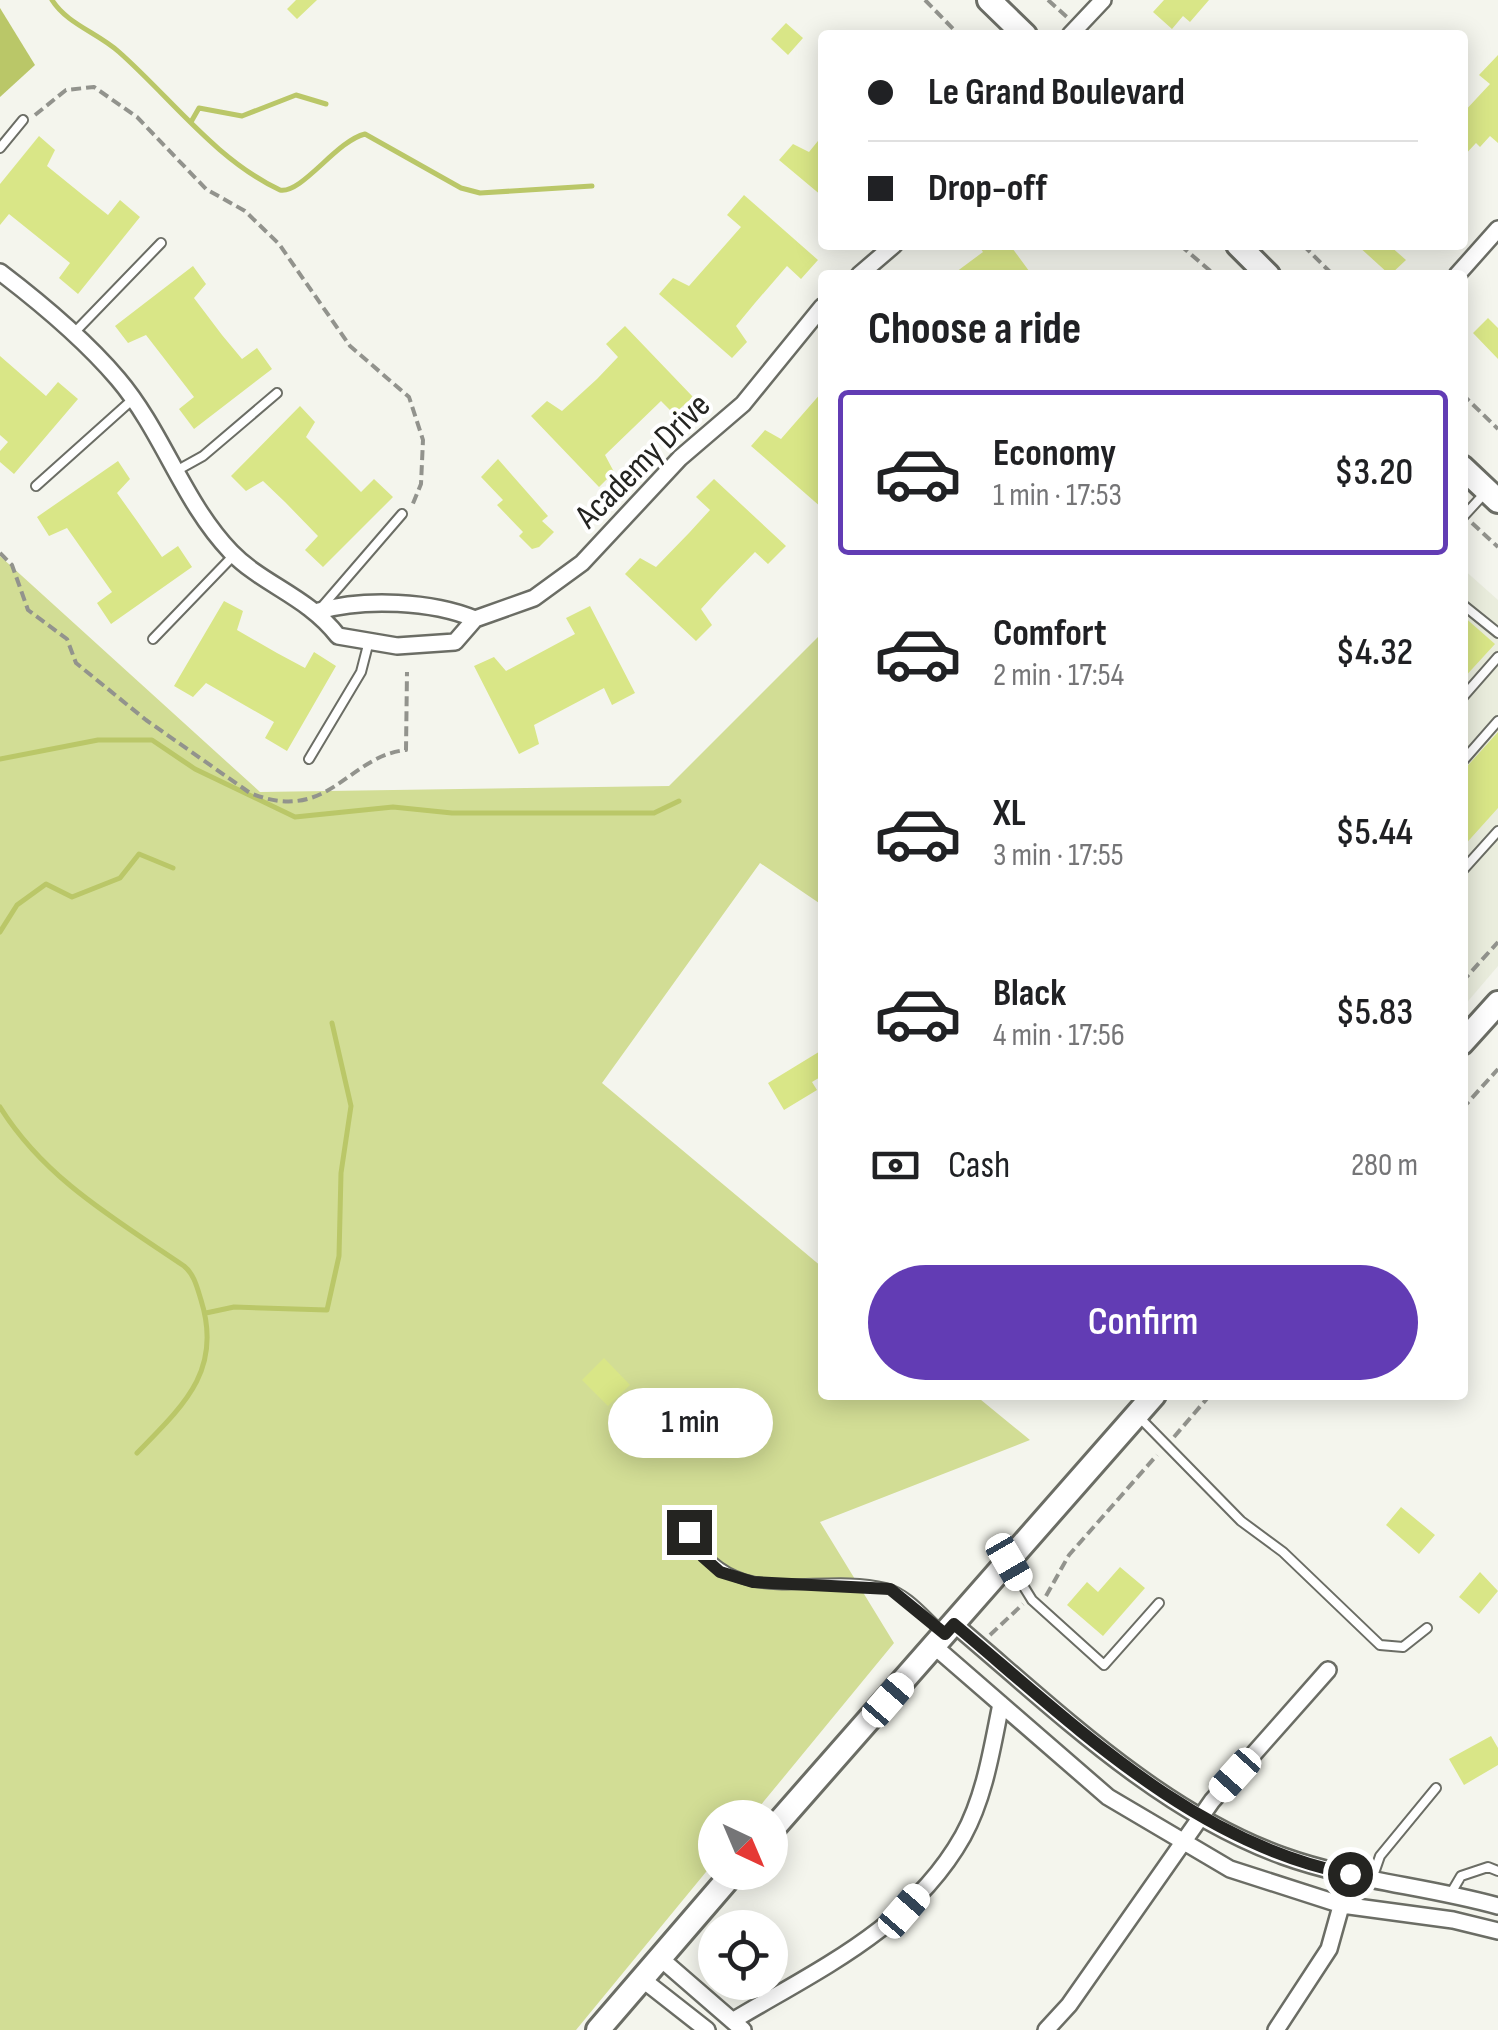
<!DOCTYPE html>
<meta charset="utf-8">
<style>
:root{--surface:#fff;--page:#f6f6f6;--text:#202124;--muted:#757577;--line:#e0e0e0;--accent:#623cb4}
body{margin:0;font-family:"Sofia Sans Condensed",sans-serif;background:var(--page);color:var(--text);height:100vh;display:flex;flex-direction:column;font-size:38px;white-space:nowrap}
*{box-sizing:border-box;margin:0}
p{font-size:32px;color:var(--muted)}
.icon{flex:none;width:55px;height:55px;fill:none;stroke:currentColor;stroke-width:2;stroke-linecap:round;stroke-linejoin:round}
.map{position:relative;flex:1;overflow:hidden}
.drawer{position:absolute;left:818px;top:270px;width:650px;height:1130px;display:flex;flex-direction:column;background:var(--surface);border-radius:10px;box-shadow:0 5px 25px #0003}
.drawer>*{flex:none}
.banner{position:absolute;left:818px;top:30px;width:650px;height:220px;border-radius:10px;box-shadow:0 5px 25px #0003;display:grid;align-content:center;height:220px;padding:0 50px;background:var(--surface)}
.needle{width:65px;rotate:136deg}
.controls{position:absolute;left:698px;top:1800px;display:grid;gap:20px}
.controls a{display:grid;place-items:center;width:90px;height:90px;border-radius:50%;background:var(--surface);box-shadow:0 5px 25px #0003;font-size:50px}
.end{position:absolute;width:45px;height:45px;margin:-22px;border:12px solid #242421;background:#fff;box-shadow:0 0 0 5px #fff}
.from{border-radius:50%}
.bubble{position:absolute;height:70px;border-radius:35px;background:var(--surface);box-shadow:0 5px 25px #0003;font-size:32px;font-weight:600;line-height:70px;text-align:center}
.car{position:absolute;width:30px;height:60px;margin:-30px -15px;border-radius:12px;box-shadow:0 0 8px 2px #0007;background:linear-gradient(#fff 24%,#345 0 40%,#fff 0 76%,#345 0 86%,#fff 0)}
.banner b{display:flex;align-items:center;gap:35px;height:95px;font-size:38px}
.banner b+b{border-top:2px solid var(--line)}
.banner i{width:25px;height:25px;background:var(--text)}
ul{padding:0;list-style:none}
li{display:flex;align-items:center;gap:30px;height:165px;margin:0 20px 15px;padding:0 30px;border:5px solid transparent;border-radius:10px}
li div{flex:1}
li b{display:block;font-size:38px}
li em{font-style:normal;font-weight:600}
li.current{border-color:var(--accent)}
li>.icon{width:90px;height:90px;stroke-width:1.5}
h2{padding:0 50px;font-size:45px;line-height:120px}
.pay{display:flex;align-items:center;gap:25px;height:110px;padding:0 50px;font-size:38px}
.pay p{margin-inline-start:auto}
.button{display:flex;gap:20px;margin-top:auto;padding:20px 50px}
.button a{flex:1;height:115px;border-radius:60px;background:var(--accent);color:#fff;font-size:40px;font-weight:600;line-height:115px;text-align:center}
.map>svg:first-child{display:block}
.built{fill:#eaeddd}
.green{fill:#d2dd95}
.water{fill:#bac768}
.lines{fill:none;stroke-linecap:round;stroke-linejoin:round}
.stream{stroke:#bac768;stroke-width:5}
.building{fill:#d9e687}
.lane-casing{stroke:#6b6d65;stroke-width:12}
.street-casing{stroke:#6b6d65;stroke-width:20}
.secondary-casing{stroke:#6b6d65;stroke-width:28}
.path{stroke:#92938d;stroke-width:4;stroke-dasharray:10 5;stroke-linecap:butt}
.lane{stroke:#fff;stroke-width:8}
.street{stroke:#fff;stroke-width:15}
.secondary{stroke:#fff;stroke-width:22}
.route{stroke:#242421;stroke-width:12}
.labels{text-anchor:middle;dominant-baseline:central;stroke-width:8;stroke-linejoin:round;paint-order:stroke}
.street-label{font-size:35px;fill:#242421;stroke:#fff}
</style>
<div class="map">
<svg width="1498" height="2030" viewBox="0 0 1498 2030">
<rect width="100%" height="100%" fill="#f4f5ed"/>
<path class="built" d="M1462,568L1498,600V966L1463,1007Z"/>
<path class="green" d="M0,556L260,792L669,786L822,633V905L760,863L602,1083L822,1267V1395H975L1030,1440L820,1522L894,1643L751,1817L715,1818V1861L576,2030H0Z"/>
<path class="water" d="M0,8L35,65L0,97Z"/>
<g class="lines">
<path class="stream" d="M52,0C67,24 98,33 119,52C171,98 216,160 280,190C302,194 336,141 365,134L461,188L480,193L592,186
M191,122L199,108L242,116L296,95L326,104
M0,759L98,740H152L195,769L295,817L393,807L452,813H654L679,801
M0,932L17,905L46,884L72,897L120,878L139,854L173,868
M0,1107C45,1179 115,1219 184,1266C194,1274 197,1287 201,1300C223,1370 184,1405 137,1453
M206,1313L234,1307L327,1310L339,1256L341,1173L351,1106L332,1023"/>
</g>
<path class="building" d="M296,0H317L297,19L287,9Z
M1164,0H1209L1190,22L1183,16L1172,29L1153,12Z
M786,23L803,38L788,55L771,39Z
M1498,55V143L1490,136L1480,147L1476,143L1462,158V114L1490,84L1479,75Z
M39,136L55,150L47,166L84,196L108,215L120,200L140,217L78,294L59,278L70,263L9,214L0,225V184Z
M822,136V196L779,160L793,144L809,152Z
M744,195L818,260L801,279L787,266L755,303L736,326L747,342L732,358L659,294L673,278L689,286L741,227L727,215Z
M978,245H1010L1032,275H952L983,252Z
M1357,245H1389L1406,260L1390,275Z
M193,266L206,284L194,298L222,335L242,359L257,348L272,369L194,429L179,409L194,397L146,335L128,343L115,326Z
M1488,318L1498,328V359L1473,333Z
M625,326L693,397L674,414L661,401L605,455L614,472L599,487L531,416L547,401L562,411L597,379L618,357L606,344Z
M0,356L46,396L58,382L78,399L14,474L0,462V451L8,442L0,435Z
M822,392V508L751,446L765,430L781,439Z
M300,406L315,422L306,437L361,492L374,479L393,497L323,567L305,550L318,536L285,502L263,481L246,491L231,476Z
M498,459L548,516L542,521L554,532L539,547L532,549L519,536L523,532L497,505L503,500L481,477Z
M118,461L130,479L117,493L137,521L162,557L178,546L192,567L111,624L97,603L112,592L67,528L49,536L37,517Z
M714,479L786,546L768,564L755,552L721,587L701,609L712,625L696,641L625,574L640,558L656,567L689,533L710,510L696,497Z
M224,601L243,611L237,630L277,653L305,668L314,652L336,666L287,751L265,738L274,722L206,683L193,697L174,686Z
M590,606L635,693L612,705L604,688L534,725L539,744L519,754L474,666L494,657L506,671L575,634L566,618Z
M1462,615L1495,644L1462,680Z
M1498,732V808L1462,848V772Z
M822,1050V1076L812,1082L817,1090L784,1110L768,1083Z
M604,1358L630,1385L608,1406L582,1380Z
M674,1402L700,1429L690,1440L664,1412Z
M1401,1507L1435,1535L1419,1554L1386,1525Z
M1120,1567L1145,1588L1103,1636L1067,1605L1087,1582L1098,1592Z
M1480,1572L1498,1591L1479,1614L1459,1597Z
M1491,1736L1498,1748V1765L1464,1785L1449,1759Z"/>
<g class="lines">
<defs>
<path id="lane" d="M0,148L23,120
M73,334L161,243
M176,471L203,456L277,393
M36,486L132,400
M1462,518L1484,494
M1462,604L1498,633
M320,609L402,514
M153,639L234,555
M1462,698L1498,657
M309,759L361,672L369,641
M1462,762L1498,721
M1462,871L1498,831
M1140,1418L1241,1521L1283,1552L1380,1645L1403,1647L1427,1628
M689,1531C735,1615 812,1570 886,1588C907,1593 926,1617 942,1631
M1011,1566L1032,1600L1104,1665L1159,1603
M1372,1879L1380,1856L1436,1788
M1451,1893L1461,1876L1488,1867L1498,1871"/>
<path id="street" d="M1070,35L1103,0
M0,272C42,304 84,339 118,379C163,432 183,502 231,552C263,585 307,596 338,636L397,646L455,642L475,619L534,598L582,563L680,458L743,404L822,307
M859,275L894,245
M1457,275L1498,229
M319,611C364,598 432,601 475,619
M954,1624C1054,1708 1158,1811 1283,1856C1352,1881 1427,1886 1498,1906
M934,1646L1108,1797L1230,1869L1342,1905L1453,1920L1498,1931
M660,1958L743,2030
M642,1979L707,2030
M734,2020C819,1969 912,1927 963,1836C985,1796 992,1748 1001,1704
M1046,2030L1069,2005L1212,1801L1328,1670
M1276,2030L1329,1949L1350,1874"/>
<path id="secondary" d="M989,0L1025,35
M1238,245L1268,275
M1462,467L1498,501
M1462,1043L1498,1003
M770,1832L1154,1395
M598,2030L734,1872"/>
</defs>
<use href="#lane" class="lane-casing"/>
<use href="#street" class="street-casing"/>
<use href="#secondary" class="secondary-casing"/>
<path class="path" d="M925,0L959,35
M1048,0L1067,17
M35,115L66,90L94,87L137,117L206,189L245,211L279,244L350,346L409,397L423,440L421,484L412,506
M1180,245L1215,275
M1303,245L1333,275
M1462,394L1498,429
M1472,523L1498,547
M0,553L12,565L28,610L67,639L76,663L146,720L250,793C329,825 347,756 406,750L407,672
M1462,982L1498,942
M1462,1109L1498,1069
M1174,1437L1210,1395
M1046,1596L1069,1555L1157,1455
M990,1635L1023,1604"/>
<use href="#lane" class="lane"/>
<use href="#street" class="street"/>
<use href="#secondary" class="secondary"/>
</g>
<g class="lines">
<path class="route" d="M689,1532L703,1557L720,1572L753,1582L890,1589L945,1634L954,1624C1072,1723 1194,1844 1350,1874"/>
</g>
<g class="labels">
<g class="street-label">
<text transform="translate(643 461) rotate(-45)">Academy Drive</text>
</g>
</g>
</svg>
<div class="controls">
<a><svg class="needle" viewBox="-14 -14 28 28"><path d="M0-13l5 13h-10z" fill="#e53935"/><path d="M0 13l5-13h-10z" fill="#757577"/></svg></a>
<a><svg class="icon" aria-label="locate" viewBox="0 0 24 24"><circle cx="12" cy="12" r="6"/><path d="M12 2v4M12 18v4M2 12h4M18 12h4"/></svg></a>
</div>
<i class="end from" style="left:1350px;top:1874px"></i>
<i class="end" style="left:689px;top:1532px"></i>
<div class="bubble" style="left:608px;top:1388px;width:165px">1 min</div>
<i class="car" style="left:1009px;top:1562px;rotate:150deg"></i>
<i class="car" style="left:888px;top:1700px;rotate:41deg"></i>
<i class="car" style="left:1235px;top:1775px;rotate:222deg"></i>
<i class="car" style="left:904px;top:1911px;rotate:41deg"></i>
<div class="banner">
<b><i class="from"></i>Le Grand Boulevard</b>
<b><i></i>Drop-off</b>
</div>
<section class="drawer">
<h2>Choose a ride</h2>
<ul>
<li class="current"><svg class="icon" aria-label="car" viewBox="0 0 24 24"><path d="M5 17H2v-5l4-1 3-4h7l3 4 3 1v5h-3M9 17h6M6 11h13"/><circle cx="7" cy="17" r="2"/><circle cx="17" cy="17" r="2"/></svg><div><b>Economy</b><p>1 min · 17:53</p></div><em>$3.20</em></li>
<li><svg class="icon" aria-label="car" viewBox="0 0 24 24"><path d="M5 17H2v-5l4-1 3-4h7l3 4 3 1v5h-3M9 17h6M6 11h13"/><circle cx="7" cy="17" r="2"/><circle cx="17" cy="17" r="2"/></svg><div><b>Comfort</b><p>2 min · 17:54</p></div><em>$4.32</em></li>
<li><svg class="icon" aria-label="car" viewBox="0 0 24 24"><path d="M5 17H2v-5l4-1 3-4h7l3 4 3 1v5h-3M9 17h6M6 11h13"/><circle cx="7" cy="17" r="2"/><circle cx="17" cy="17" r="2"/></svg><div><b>XL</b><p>3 min · 17:55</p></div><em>$5.44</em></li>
<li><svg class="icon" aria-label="car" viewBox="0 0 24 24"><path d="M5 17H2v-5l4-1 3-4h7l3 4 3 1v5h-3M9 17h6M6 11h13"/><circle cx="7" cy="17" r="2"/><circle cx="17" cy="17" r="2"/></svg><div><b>Black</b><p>4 min · 17:56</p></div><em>$5.83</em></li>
</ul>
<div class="pay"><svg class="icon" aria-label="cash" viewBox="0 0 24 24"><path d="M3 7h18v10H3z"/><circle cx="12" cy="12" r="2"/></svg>Cash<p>280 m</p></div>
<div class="button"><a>Confirm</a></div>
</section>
</div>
